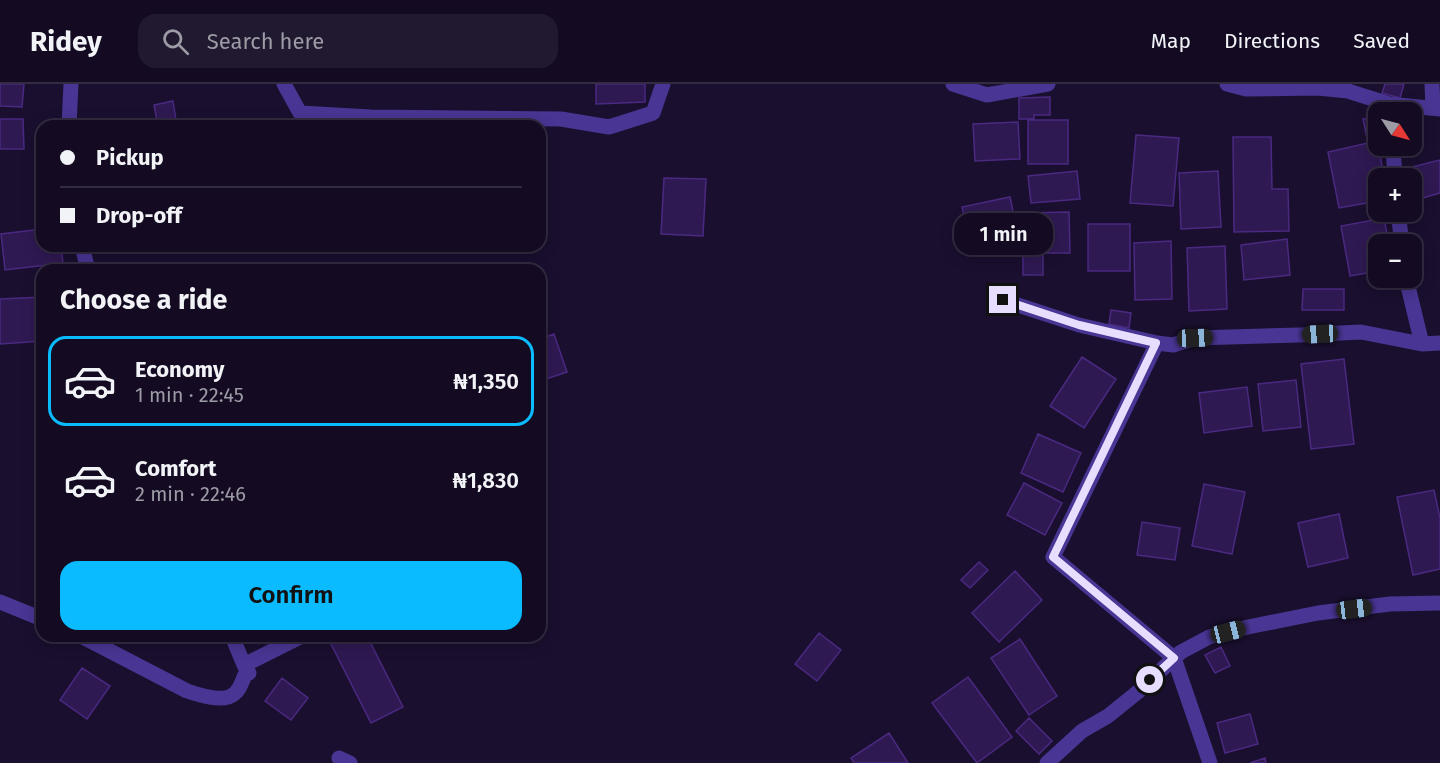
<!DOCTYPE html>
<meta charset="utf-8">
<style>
:root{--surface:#140b23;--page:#211930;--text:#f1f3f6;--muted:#9d9ba6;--line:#332b41;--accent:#0abbff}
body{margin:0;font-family:"Fira Sans",sans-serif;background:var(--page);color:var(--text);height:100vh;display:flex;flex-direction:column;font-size:22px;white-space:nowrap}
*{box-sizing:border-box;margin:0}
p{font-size:20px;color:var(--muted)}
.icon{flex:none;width:33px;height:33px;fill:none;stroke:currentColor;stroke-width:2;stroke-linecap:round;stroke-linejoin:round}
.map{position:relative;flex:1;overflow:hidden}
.side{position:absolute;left:36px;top:180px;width:510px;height:378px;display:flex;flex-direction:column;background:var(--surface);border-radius:18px;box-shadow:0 3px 15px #0003,0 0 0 2px var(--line)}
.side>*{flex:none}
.top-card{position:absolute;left:36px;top:36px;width:510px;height:132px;border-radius:18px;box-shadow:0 3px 15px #0003,0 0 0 2px var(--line);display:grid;align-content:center;height:132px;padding:0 24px;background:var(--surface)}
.needle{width:39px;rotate:126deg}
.controls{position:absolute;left:1368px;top:18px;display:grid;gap:12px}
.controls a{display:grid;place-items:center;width:54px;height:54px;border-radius:12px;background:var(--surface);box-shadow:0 3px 15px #0003,0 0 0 2px var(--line);font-size:30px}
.end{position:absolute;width:27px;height:27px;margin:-14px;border:8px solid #e7deff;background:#111;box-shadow:0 0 0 3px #111}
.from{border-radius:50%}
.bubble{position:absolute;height:42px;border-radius:18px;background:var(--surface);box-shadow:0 3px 15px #0003,0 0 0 2px var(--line);font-size:20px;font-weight:600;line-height:42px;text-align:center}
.car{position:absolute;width:18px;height:36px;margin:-18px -9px;border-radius:8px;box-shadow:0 0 4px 2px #0007;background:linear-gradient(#222 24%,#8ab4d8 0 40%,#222 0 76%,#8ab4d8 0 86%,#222 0)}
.top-card b{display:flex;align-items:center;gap:21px;height:57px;font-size:22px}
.top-card b+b{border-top:2px solid var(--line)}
.top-card i{width:15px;height:15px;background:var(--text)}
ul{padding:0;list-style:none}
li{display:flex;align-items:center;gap:18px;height:90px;margin:0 12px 9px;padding:0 12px;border:3px solid transparent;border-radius:18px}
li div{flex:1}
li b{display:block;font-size:22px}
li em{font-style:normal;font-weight:600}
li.on{border-color:var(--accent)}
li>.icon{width:54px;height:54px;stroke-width:1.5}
h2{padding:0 24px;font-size:27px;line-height:72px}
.cta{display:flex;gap:12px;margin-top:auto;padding:12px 24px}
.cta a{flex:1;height:69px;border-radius:18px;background:var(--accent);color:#111;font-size:24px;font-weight:600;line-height:69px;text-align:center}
header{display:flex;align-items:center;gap:36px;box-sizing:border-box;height:84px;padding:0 30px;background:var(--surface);border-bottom:2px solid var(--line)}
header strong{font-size:28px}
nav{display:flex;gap:33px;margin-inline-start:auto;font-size:21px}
.search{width:420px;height:54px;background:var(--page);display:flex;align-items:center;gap:15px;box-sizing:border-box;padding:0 21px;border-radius:18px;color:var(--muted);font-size:22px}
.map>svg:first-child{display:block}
.building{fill:#2f1952;stroke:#4a2981;stroke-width:1.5}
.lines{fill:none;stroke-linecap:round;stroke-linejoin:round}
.street{stroke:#493593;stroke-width:15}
.route{stroke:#e7deff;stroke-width:8}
</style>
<header>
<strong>Ridey</strong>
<div class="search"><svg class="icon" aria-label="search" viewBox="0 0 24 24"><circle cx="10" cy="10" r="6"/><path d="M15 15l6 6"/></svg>Search here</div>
<nav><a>Map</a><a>Directions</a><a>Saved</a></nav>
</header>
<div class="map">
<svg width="1440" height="679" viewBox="0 0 1440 679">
<rect width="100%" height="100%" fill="#1a0f2f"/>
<path class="building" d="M0,0H24L22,23L0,22Z
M596,0H645V18L596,20Z
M1385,0H1404L1400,14L1382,9Z
M1050,13V31H1034V35H1019V14Z
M173,17L177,42H158L154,21Z
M1378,32V59L1384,94H1378V117L1339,124L1328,68L1368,59L1363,35Z
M0,35H23L24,65H0Z
M1028,36H1068V80H1028Z
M1018,38L1020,75L975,77L973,40Z
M1136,51L1179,54L1173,122L1130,119Z
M1233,53H1271L1272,105H1288L1289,147L1234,148Z
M1440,76V109L1416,116L1408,84Z
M1077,87L1080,115L1031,119L1028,92Z
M1218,87L1221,143L1181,145L1179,89Z
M664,94L706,95L703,152L661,150Z
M1010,113L1018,151L970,161L962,123Z
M1069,128L1070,169H1043V191H1023V129Z
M1384,134L1389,160H1378V187L1350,192L1341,142Z
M1088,140H1130V187H1088Z
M42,145V162H61L63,179L5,186L1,150Z
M1287,155L1290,191L1244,196L1241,161Z
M1171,157L1172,215L1135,216L1134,159Z
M1225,162L1227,225L1189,227L1187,164Z
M1303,205H1344V226H1302Z
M42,213V257L0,260V215Z
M1111,226L1131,229L1129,244L1109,240Z
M554,250L567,288L540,297V255Z
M1082,273L1116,295L1084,344L1050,322Z
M1344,275L1354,360L1311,365L1301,280Z
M1296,296L1301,343L1263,347L1258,300Z
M1247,303L1252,342L1204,349L1199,309Z
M1038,350L1081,369L1063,408L1021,389Z
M1024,399L1062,419L1045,451L1007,431Z
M1204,400L1245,408L1232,470L1192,462Z
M1434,406L1440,434V485L1413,491L1397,413Z
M1339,430L1348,474L1308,483L1298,439Z
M1142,438L1180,444L1175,476L1137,471Z
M979,478L988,486L970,504L961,496Z
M1015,487L1042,516L999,558L972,529Z
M819,549L841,566L817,597L795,580Z
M342,552H367L403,623L371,639L330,558Z
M1020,555L1057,612L1029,631L991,574Z
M1221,563L1230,582L1215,589L1205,571Z
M82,584L110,602L87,635L60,616Z
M968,593L1012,653L977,679L932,619Z
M282,594L308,614L291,636L265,617Z
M1250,630L1258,660L1225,669L1217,639Z
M1029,634L1052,657L1039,670L1016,647Z
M889,649L908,679H854L851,674Z
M1265,674L1266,679H1250Z"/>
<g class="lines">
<path class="street" d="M284,0L300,29L371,33L561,35L609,43L653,29L663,0
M953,0L987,11L1048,0
M1227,0L1246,5L1318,4L1348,7L1389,20V28
M1432,0L1433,24
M1389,20L1440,25
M69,42L71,0
M1393,62L1395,94
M1398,128L1402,160
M82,162L88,186
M1406,194L1422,260L1440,259
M1003,216L1079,241L1157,259L1173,261L1195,254L1300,251L1361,248L1422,260
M1157,259L1053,473L1174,574L1210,679
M0,518L42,535
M81,552L187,607C199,611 224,619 234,610C241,605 242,596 246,589H249L244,581L232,552
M244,581L302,552
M339,674L350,679
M1047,679L1082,647L1108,632L1139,607L1174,574L1181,568L1209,553L1248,543L1318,529L1390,520L1440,519"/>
</g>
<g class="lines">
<path class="route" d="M1003,216L1079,241L1156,259L1053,473L1174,574L1150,596"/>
</g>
</svg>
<div class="controls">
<a><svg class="needle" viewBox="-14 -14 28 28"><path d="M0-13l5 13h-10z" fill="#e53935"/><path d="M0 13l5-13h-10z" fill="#9d9ba6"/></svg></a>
<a>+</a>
<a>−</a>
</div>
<i class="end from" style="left:1150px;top:596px"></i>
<i class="end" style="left:1003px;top:216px"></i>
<div class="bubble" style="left:954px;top:129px;width:99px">1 min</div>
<i class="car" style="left:1320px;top:250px;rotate:267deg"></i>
<i class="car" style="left:1195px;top:254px;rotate:88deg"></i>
<i class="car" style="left:1354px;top:525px;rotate:83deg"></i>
<i class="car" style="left:1228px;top:548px;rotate:76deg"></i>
<div class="top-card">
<b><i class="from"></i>Pickup</b>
<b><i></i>Drop-off</b>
</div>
<section class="side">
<h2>Choose a ride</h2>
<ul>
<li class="on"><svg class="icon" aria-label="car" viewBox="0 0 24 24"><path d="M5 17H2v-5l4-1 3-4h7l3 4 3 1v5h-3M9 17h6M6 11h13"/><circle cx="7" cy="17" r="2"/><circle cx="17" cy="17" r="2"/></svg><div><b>Economy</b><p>1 min · 22:45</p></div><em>₦1,350</em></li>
<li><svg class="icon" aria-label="car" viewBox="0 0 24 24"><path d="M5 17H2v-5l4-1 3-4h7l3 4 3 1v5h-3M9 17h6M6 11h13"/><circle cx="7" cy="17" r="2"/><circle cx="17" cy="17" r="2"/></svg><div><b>Comfort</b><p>2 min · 22:46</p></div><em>₦1,830</em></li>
</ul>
<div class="cta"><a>Confirm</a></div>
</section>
</div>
